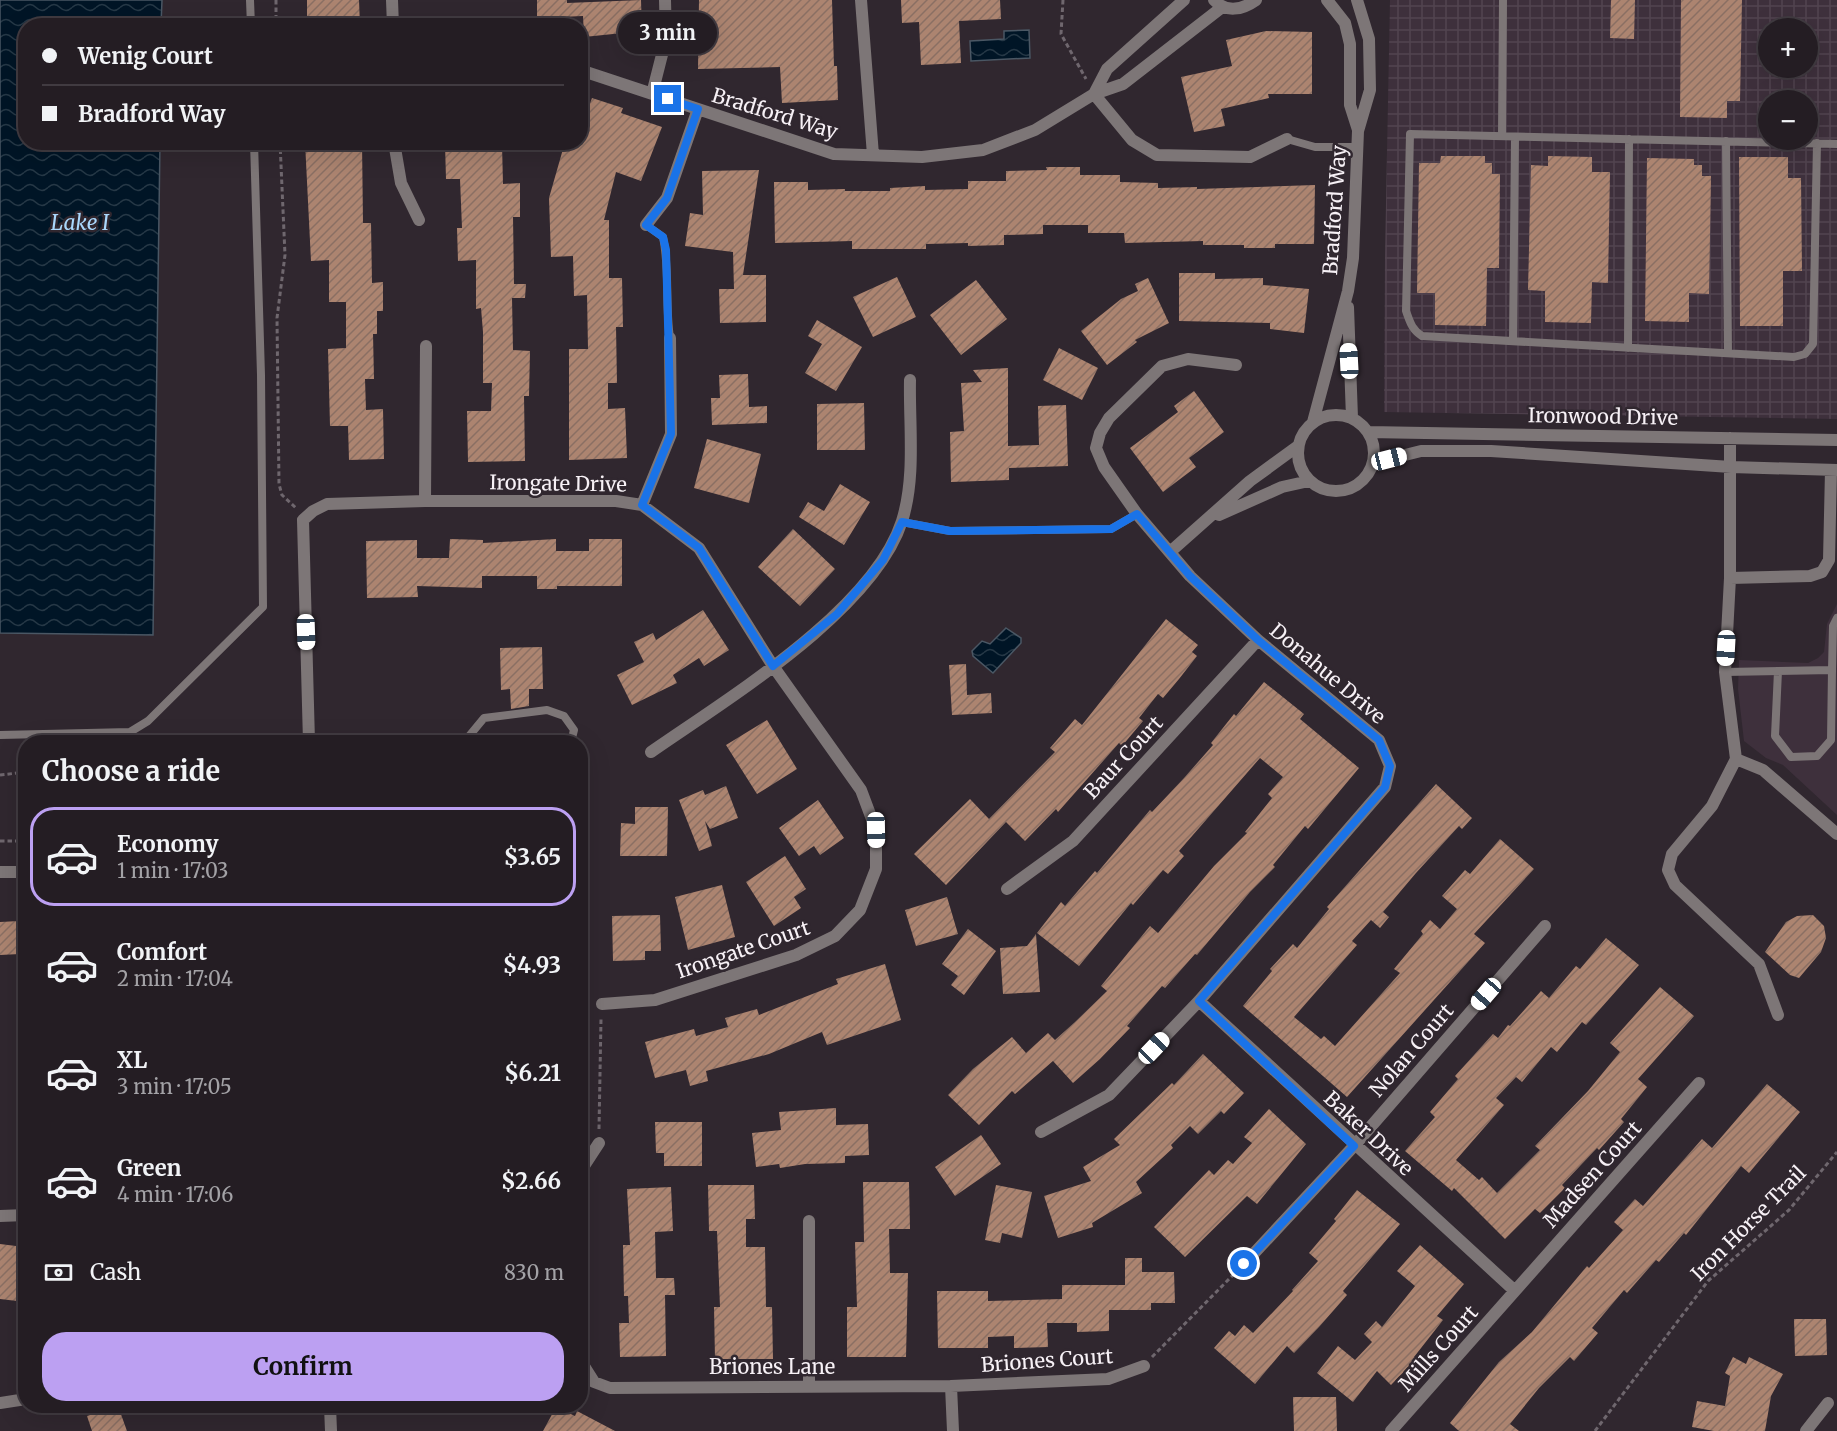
<!DOCTYPE html>
<meta charset="utf-8">
<style>
:root{--surface:#241d23;--page:#302a30;--text:#f1f3f6;--muted:#a3a2a6;--line:#413b41;--accent:#bca0f2}
body{margin:0;font-family:Merriweather,serif;background:var(--page);color:var(--text);height:100vh;display:flex;flex-direction:column;font-size:22px;white-space:nowrap}
*{box-sizing:border-box;margin:0}
p{font-size:20px;color:var(--muted)}
.icon{flex:none;width:33px;height:33px;fill:none;stroke:currentColor;stroke-width:2;stroke-linecap:round;stroke-linejoin:round}
.map{position:relative;flex:1;overflow:hidden}
.panel{position:absolute;left:18px;top:735px;width:570px;height:678px;display:flex;flex-direction:column;background:var(--surface);border-radius:24px;box-shadow:0 6px 24px #0002,0 0 0 2px var(--line)}
.panel>*{flex:none}
.guide{position:absolute;left:18px;top:18px;width:570px;height:132px;border-radius:24px;box-shadow:0 6px 24px #0002,0 0 0 2px var(--line);display:grid;align-content:center;height:132px;padding:0 24px;background:var(--surface)}
.buttons{position:absolute;left:1758px;top:18px;display:grid;gap:12px}
.buttons a{display:grid;place-items:center;width:60px;height:60px;border-radius:50%;background:var(--surface);box-shadow:0 6px 24px #0002,0 0 0 2px var(--line);font-size:30px}
.end{position:absolute;width:27px;height:27px;margin:-14px;border:8px solid #1a73e8;background:#fff;box-shadow:0 0 0 3px #fff}
.from{border-radius:50%}
.bubble{position:absolute;height:42px;border-radius:21px;background:var(--surface);box-shadow:0 6px 24px #0002,0 0 0 2px var(--line);font-size:20px;font-weight:700;line-height:42px;text-align:center}
.car{position:absolute;width:18px;height:36px;margin:-18px -9px;border-radius:8px;box-shadow:0 0 4px 2px #0007;background:linear-gradient(#fff 24%,#345 0 40%,#fff 0 76%,#345 0 86%,#fff 0)}
.guide b{display:flex;align-items:center;gap:21px;height:57px;font-size:22px}
.guide b+b{border-top:2px solid var(--line)}
.guide i{width:15px;height:15px;background:var(--text)}
ul{padding:0;list-style:none}
li{display:flex;align-items:center;gap:18px;height:99px;margin:0 12px 9px;padding:0 12px;border:3px solid transparent;border-radius:24px}
li div{flex:1}
li b{display:block;font-size:22px}
li em{font-style:normal;font-weight:700}
li.selected{border-color:var(--accent)}
li>.icon{width:54px;height:54px;stroke-width:1.5}
h2{padding:0 24px;font-size:27px;line-height:72px}
.pay{display:flex;align-items:center;gap:15px;height:66px;padding:0 24px;font-size:22px}
.pay p{margin-inline-start:auto}
.cta{display:flex;gap:12px;margin-top:auto;padding:12px 24px}
.cta a{flex:1;height:69px;border-radius:24px;background:var(--accent);color:#111;font-size:24px;font-weight:700;line-height:69px;text-align:center}
.map>svg:first-child{display:block}
.built{fill:#3e303c}
.industrial{fill:url(#industrial-grid);fill-rule:evenodd}
.water{fill:url(#water-waves);stroke:#4a5764;stroke-width:1.5}
.building{fill:url(#building-hatch)}
.lines{fill:none;stroke-linecap:round;stroke-linejoin:round}
.path{stroke:#6f676e;stroke-width:3;stroke-dasharray:4.5 3;stroke-linecap:butt}
.lane{stroke:#7d7677;stroke-width:8}
.street{stroke:#7d7677;stroke-width:12}
.route{stroke:#1a73e8;stroke-width:8}
.labels{text-anchor:middle;dominant-baseline:central;stroke-width:5;stroke-linejoin:round;paint-order:stroke}
.street-label{font-size:20px;fill:#f7f1f6;stroke:#30272f}
.water-label{font-size:21px;font-style:italic;fill:#aad7fc;stroke:#30272f}
</style>
<div class="map">
<svg width="1837" height="1431" viewBox="0 0 1837 1431">
<defs>
<pattern id="industrial-grid" width="8" height="8" patternUnits="userSpaceOnUse" patternTransform="scale(1.5)"><rect width="8" height="8" fill="#3e303c"/><path d="M0 4h8M4 0v8" fill="none" stroke="#51444f"/></pattern>
<pattern id="water-waves" width="16" height="10" patternUnits="userSpaceOnUse" patternTransform="scale(1.5)"><rect width="16" height="10" fill="#001526"/><path d="M0 5q4-4 8 0t8 0" fill="none" stroke="#263846"/></pattern>
<pattern id="building-hatch" width="6" height="6" patternUnits="userSpaceOnUse" patternTransform="scale(1.5)"><rect width="6" height="6" fill="#ac8470"/><path d="M-1 1l2-2M0 6l6-6M5 7l2-2" fill="none" stroke="#8a6f63"/></pattern>
</defs>
<rect width="100%" height="100%" fill="#30272f"/>
<path class="built" d="M1837,604V815L1783,765L1766,758L1744,741L1738,689L1739,660L1808,663L1818,658L1824,652L1827,624Z"/>
<path class="industrial" d="M1390,0H1837V419L1384,412L1385,255ZM1768,28H1808V68H1768ZM1768,100H1808V140H1768Z"/>
<path class="water" d="M0,0H162L161,25L26,26V142L160,143L153,635L0,633Z
M1029,30L1030,58L971,61L970,41L1004,39V31Z
M1006,628L1021,638V643L993,673L973,656L972,651L982,641L990,644Z"/>
<path class="building" d="M307,0H359L360,26H307Z
M537,0H567V3L641,0L642,31L584,37L583,16L537,18Z
M699,0H832L834,66H837L838,100L782,103L780,67L698,69Z
M901,0H1000L1001,19L959,21L961,63L921,65L919,22L902,23Z
M1611,0H1635L1634,39L1610,38Z
M1681,0H1742L1740,101H1727V118L1680,117Z
M1266,31L1312,32V94H1268L1269,98L1221,109L1225,126L1194,132L1181,77L1232,66L1226,40Z
M592,98L623,108L621,113L662,127L641,181L616,172L604,220H609V278H622L623,327H616L617,383H608V409L625,408L627,458L569,460V349H588L587,295L574,296L573,256L551,257L549,198L565,142H580V131Z
M305,142H362L363,223H371L372,283L383,282V311H377V334H373L374,379H365L366,410L383,409L384,459L349,460L348,426H330L328,349L346,348V302H329V260L311,261Z
M445,144H502L503,184L520,183V217H513L514,284H526L525,298H512L513,350L530,351L529,396H524L525,461L468,462L467,411H491L492,383H483V332L481,308L476,309V260L458,261L457,228H462L460,179H446Z
M1441,156H1485V163H1492V174H1500L1499,268H1487L1486,326L1435,325V293H1417L1419,163H1440Z
M1548,156L1592,157V172H1610L1608,283L1592,282L1591,323L1545,322V291L1528,290L1531,165L1548,166Z
M1739,157H1788V178H1801L1802,271H1783V326H1740Z
M1647,158L1694,159V165H1702V176H1711L1709,294L1689,293V322L1645,321Z
M1046,167H1080V175H1120V182L1158,183V188L1197,187V189L1315,185L1314,244H1275V248H1244V245H1203V241L1125,243L1124,233H1088V225H1043V234L1004,235V245L968,246V243L926,244V249H852V241L775,243L774,182H808V190L845,189V191H890V188L925,186V190L968,189V181H1006V171L1047,170Z
M759,170L743,275H766V322L720,323L719,289H734L733,252L685,246L690,213L703,215L702,171Z
M1179,273H1215V279L1263,278V285L1309,289L1304,333L1270,329V323L1179,321Z
M897,277L916,317L873,337L853,297Z
M1148,278L1169,323L1135,340L1137,342L1107,365L1081,331L1121,299L1138,291L1135,284Z
M976,280L1007,319L961,355L930,315Z
M817,320L862,347L836,391L805,373L822,344L808,336Z
M1059,348L1098,368L1082,400L1043,380Z
M1008,368V446L1039,445L1038,406L1066,405L1068,466L1009,468V480L951,482L950,432L964,431L961,383L982,382L973,370Z
M748,374L749,407L767,406V423L712,425L711,398H720L719,375Z
M1194,391L1224,432L1189,458L1196,467L1163,492L1130,448L1178,412L1174,406Z
M864,403L865,450H817V404Z
M707,439L761,454L749,503L694,488Z
M840,484L870,502L844,545L799,517L808,502L824,511Z
M793,529L835,569L800,606L758,567Z
M450,539L483,540V543L556,539V551H589V539H622V586H557V589H537V576H482V588L417,586L418,597L367,598L366,541L417,540V558H449Z
M703,610L729,650L704,666L699,658L673,675L677,683L632,705L617,675L644,662L634,642L653,633L656,640Z
M1166,619L1198,645L1192,652L1197,656L1179,679L1163,698L1158,694L1139,718L1143,721L1122,746L1119,743L1058,812L1056,809L1025,841L1006,822L946,885L914,854L970,799L989,819L1055,752L1050,748L1075,719L1082,725Z
M542,647L543,689H529V706L511,709L510,689L501,690L500,648Z
M966,664L967,695L991,693L992,713L952,715L949,665Z
M1264,682L1304,714L1300,719L1359,768L1308,829L1305,826L1273,865L1275,867L1250,892L1197,955L1195,954L1165,988L1162,986L1127,1026L1130,1028L1100,1059L1073,1083L1053,1061L1015,1094L1012,1091L979,1125L948,1095L973,1069L1012,1037L1026,1053L1048,1033L1055,1040L1075,1022L1107,991L1101,986L1150,926L1158,933L1214,866L1247,833L1245,832L1272,798L1268,794L1283,777L1260,758L1179,851L1184,856L1168,874L1163,870L1133,905L1131,903L1079,966L1037,933L1061,902L1065,906L1095,871L1097,873L1150,810L1152,812L1184,778L1213,745L1211,743L1234,714L1236,716Z
M767,720L797,769L757,794L726,745Z
M1436,784L1472,818L1462,829L1459,826L1416,873L1383,912L1389,917L1380,928L1371,920L1352,941L1357,945L1294,1017L1321,1039L1324,1036L1335,1046L1400,973L1394,969L1423,934L1421,931L1430,920L1440,929L1457,909L1442,896L1465,870L1470,874L1500,839L1534,869L1474,934L1485,943L1347,1097L1243,1006L1272,971L1270,969L1293,944L1297,948L1329,909L1327,907Z
M726,786L738,818L710,829L705,821L712,846L699,851L679,800L703,790L705,795Z
M818,800L844,838L820,855L814,846L799,856L779,828Z
M635,807H668L667,856H620L621,823L635,824Z
M785,856L806,889L794,897L801,908L774,926L746,882Z
M722,885L735,937L688,950L675,897Z
M947,897L958,934L916,946L905,910Z
M660,915L661,951H645V960L613,961L612,916Z
M1813,915L1824,926L1826,938L1821,952L1799,978L1790,975L1765,952L1786,922L1797,916Z
M19,921L20,954L0,955V922Z
M968,929L996,951L964,995L951,985L958,976L942,964Z
M1036,934L1040,992L1003,994L1000,948L1027,946Z
M1606,938L1639,965L1586,1025L1582,1022L1557,1052L1551,1047L1522,1082L1516,1077L1496,1098L1504,1105L1456,1160L1479,1180L1482,1177L1497,1193L1540,1150L1535,1146L1588,1091L1620,1052L1610,1043L1660,987L1694,1016L1638,1079L1647,1087L1621,1119L1624,1122L1599,1150L1597,1148L1562,1185L1565,1188L1540,1213L1535,1209L1505,1239L1454,1188L1452,1191L1405,1151L1435,1117L1430,1112L1458,1079L1455,1076L1493,1034L1498,1038L1508,1025L1510,1026L1541,991L1549,998L1576,966L1580,969Z
M885,964L901,1020L827,1045L822,1032L769,1054L706,1071L708,1081L690,1086L686,1070L655,1078L645,1042L694,1029L696,1036L728,1027L725,1018L757,1009L759,1015L838,984L836,979Z
M1203,1054L1244,1093L1224,1114L1221,1111L1198,1134L1190,1126L1171,1145L1173,1148L1136,1182L1142,1193L1092,1223L1093,1227L1058,1238L1044,1196L1091,1181L1083,1167L1120,1145L1114,1139L1172,1083L1174,1085Z
M1767,1084L1800,1112L1749,1173L1741,1166L1686,1235L1684,1233L1659,1262L1656,1260L1627,1293L1624,1290L1592,1328L1598,1333L1574,1361L1570,1357L1539,1388L1510,1424L1519,1431H1459L1450,1423L1499,1362L1532,1332L1587,1266L1589,1268L1623,1230L1614,1222L1635,1199L1643,1206L1702,1139L1712,1148Z
M836,1108V1125L868,1124L869,1155L845,1156V1163L805,1164L780,1168L779,1164L756,1167L752,1133L781,1130L779,1112Z
M1269,1109L1306,1144L1257,1204L1247,1196L1185,1257L1154,1227L1209,1170L1214,1175L1228,1160L1233,1164L1252,1143L1244,1137Z
M655,1122H702V1166H664V1153H656Z
M981,1135L1001,1164L955,1196L935,1167Z
M863,1182H909L910,1229H889L890,1273H908L906,1357H847V1307H857L855,1242H864Z
M708,1185H754L755,1219H746V1247H765L766,1307H772L773,1359H715L714,1307H720L717,1231H709Z
M996,1185L1032,1192L1022,1238L1002,1233L1000,1243L985,1240Z
M671,1187L673,1231L655,1232L656,1278H674L675,1295H665L666,1356L620,1357L619,1323H629L628,1296H624L623,1245H630L627,1189Z
M1357,1190L1400,1224L1343,1291L1347,1295L1319,1327L1294,1353L1287,1346L1255,1384L1214,1348L1229,1331L1235,1336L1244,1325L1253,1333L1293,1291L1292,1290L1318,1261L1309,1253L1336,1221L1334,1219Z
M0,1244L24,1247L17,1301L0,1299Z
M1420,1245L1464,1284L1437,1316L1443,1320L1414,1357L1416,1359L1391,1385L1377,1371L1353,1402L1317,1373L1338,1346L1355,1360L1372,1342L1364,1334L1376,1321L1382,1327L1415,1286L1397,1271Z
M1125,1258H1142V1272H1174L1175,1303H1151V1310H1109V1331L1077,1332V1323H1047L1048,1347L1014,1348V1336L988,1337V1348H938L937,1291H988V1301L1062,1299V1285H1125Z
M1794,1319H1826L1827,1355L1795,1356Z
M1733,1357L1746,1364L1749,1357L1783,1374L1771,1396L1765,1431H1714L1692,1427L1697,1401L1725,1406L1730,1376L1725,1373Z
M1293,1397H1336L1337,1431H1294Z
M118,1406L127,1431H92L87,1416Z
M556,1407L575,1416L577,1411L615,1431H543Z"/>
<g class="lines">
<path class="path" d="M276,0V26
M1063,0L1061,34L1086,79
M280,142L285,255L277,318L279,484L282,495L296,508
M0,775L26,772
M0,841H26
M599,1129L601,1019
M1152,1357L1234,1274
M1595,1431L1708,1281L1789,1210L1837,1152"/>
<path class="lane" d="M250,0L251,26
M1502,136L1503,0
M1287,139L1315,147H1357
M1726,141L1728,353
M1817,143L1813,344L1805,354L1794,357L1422,336C1412,330 1410,322 1406,311L1410,134L1837,144
M646,225L663,237C670,270 665,305 670,338
M1513,341L1515,137
M1628,348L1629,139
M902,522L950,531L1111,529L1137,514
M1778,671L1775,736L1791,757L1817,756L1831,740L1832,670
M1725,672L1832,670L1833,626L1837,618
M0,735L130,732L148,721L263,607L261,375L254,142
M465,741L484,718L547,710L564,716L574,730L571,742
M379,742H467"/>
<path class="street" d="M392,0L393,26
M861,0L873,155
M1214,0C1226,13 1242,10 1256,0
M1327,0L1345,23L1350,44V105L1358,130
M580,70L834,154L922,157L983,150L1035,130L1094,94L1123,84L1221,8
M652,94L666,39L665,0
M1094,94L1132,140L1157,155L1250,157L1287,139
M1094,94L1107,69L1184,0
M394,142L401,183L419,220
M646,225L667,198L698,109
M1348,307L1352,418
M1298 453a38 38 0 1 1 76 0a38 38 0 1 1-76 0Z
M1313,422L1348,291L1353,258L1358,131L1370,90L1369,39L1357,0
M1368,432L1837,440
M1730,438V578L1725,672L1736,759L1712,806L1672,854L1668,870L1675,885L1759,964L1778,1015
M1373,463L1421,451H1491L1731,467L1837,470
M425,501L426,346
M642,505L671,434L670,338
M1219,515L1282,487L1309,481
M1170,552L1250,481L1298,446
M1730,578L1810,576L1822,572L1829,560L1831,470
M309,742L303,520L313,511L327,504L425,501H616L642,505L699,548L773,666L861,790L876,830V869L860,910L835,936L796,955L655,1000L602,1004
M651,752C727,699 873,611 902,521C916,477 909,425 910,380
M1736,759L1763,770L1837,834
M0,872H26
M1007,889L1073,841L1258,640
M1199,1001L1515,1291
M1041,1132L1109,1095L1199,1001L1385,787L1390,766L1379,740L1258,640L1190,576L1137,514L1104,467L1096,448L1100,433L1109,418L1162,366L1188,359L1236,365
M599,1143L582,1169V1363L594,1382L610,1388L951,1386L1108,1379L1144,1366
M0,1216L26,1215
M1244,1264L1354,1146L1545,926
M809,1385V1221
M951,1386L953,1431
M0,1403L26,1399
M330,1406L331,1431
M1391,1431L1699,1083
M1806,1431L1828,1403"/>
</g>
<g class="lines">
<path class="route" d="M668,99L698,109L667,198L646,225L663,237L666,250L671,434L642,505L699,548L773,666L837,614L883,560L902,522L950,531L1111,529L1137,514L1190,576L1258,640L1379,740L1390,766L1385,787L1199,1001L1354,1146L1244,1264"/>
</g>
<g class="labels">
<g class="street-label">
<text transform="translate(775 113) rotate(17)">Bradford Way</text>
<text transform="translate(1334 210) rotate(-86)">Bradford Way</text>
<text transform="translate(1603 416) rotate(1)">Ironwood Drive</text>
<text transform="translate(558 483) rotate(1)">Irongate Drive</text>
<text transform="translate(1328 673) rotate(40)">Donahue Drive</text>
<text transform="translate(1123 757) rotate(-47)">Baur Court</text>
<text transform="translate(743 949) rotate(-19)">Irongate Court</text>
<text transform="translate(1411 1050) rotate(-49)">Nolan Court</text>
<text transform="translate(1369 1133) rotate(43)">Baker Drive</text>
<text transform="translate(1592 1174) rotate(-48)">Madsen Court</text>
<text transform="translate(1748 1223) rotate(-45)">Iron Horse Trail</text>
<text transform="translate(1438 1348) rotate(-48)">Mills Court</text>
<text transform="translate(1047 1360) rotate(-4)">Briones Court</text>
<text x="772" y="1366">Briones Lane</text>
</g>
<g class="water-label">
<text x="80" y="222">Lake I</text>
</g>
</g>
</svg>
<div class="buttons">
<a>+</a>
<a>−</a>
</div>
<i class="end from" style="left:1244px;top:1264px"></i>
<i class="end" style="left:668px;top:99px"></i>
<div class="bubble" style="left:618px;top:12px;width:99px">3 min</div>
<i class="car" style="left:1349px;top:361px;rotate:357deg"></i>
<i class="car" style="left:1389px;top:459px;rotate:76deg"></i>
<i class="car" style="left:306px;top:632px;rotate:178deg"></i>
<i class="car" style="left:1726px;top:648px;rotate:183deg"></i>
<i class="car" style="left:876px;top:830px;rotate:179deg"></i>
<i class="car" style="left:1486px;top:994px;rotate:221deg"></i>
<i class="car" style="left:1154px;top:1048px;rotate:44deg"></i>
<div class="guide">
<b><i class="from"></i>Wenig Court</b>
<b><i></i>Bradford Way</b>
</div>
<section class="panel">
<h2>Choose a ride</h2>
<ul>
<li class="selected"><svg class="icon" aria-label="car" viewBox="0 0 24 24"><path d="M5 17H2v-5l4-1 3-4h7l3 4 3 1v5h-3M9 17h6M6 11h13"/><circle cx="7" cy="17" r="2"/><circle cx="17" cy="17" r="2"/></svg><div><b>Economy</b><p>1 min · 17:03</p></div><em>$3.65</em></li>
<li><svg class="icon" aria-label="car" viewBox="0 0 24 24"><path d="M5 17H2v-5l4-1 3-4h7l3 4 3 1v5h-3M9 17h6M6 11h13"/><circle cx="7" cy="17" r="2"/><circle cx="17" cy="17" r="2"/></svg><div><b>Comfort</b><p>2 min · 17:04</p></div><em>$4.93</em></li>
<li><svg class="icon" aria-label="car" viewBox="0 0 24 24"><path d="M5 17H2v-5l4-1 3-4h7l3 4 3 1v5h-3M9 17h6M6 11h13"/><circle cx="7" cy="17" r="2"/><circle cx="17" cy="17" r="2"/></svg><div><b>XL</b><p>3 min · 17:05</p></div><em>$6.21</em></li>
<li><svg class="icon" aria-label="car" viewBox="0 0 24 24"><path d="M5 17H2v-5l4-1 3-4h7l3 4 3 1v5h-3M9 17h6M6 11h13"/><circle cx="7" cy="17" r="2"/><circle cx="17" cy="17" r="2"/></svg><div><b>Green</b><p>4 min · 17:06</p></div><em>$2.66</em></li>
</ul>
<div class="pay"><svg class="icon" aria-label="cash" viewBox="0 0 24 24"><path d="M3 7h18v10H3z"/><circle cx="12" cy="12" r="2"/></svg>Cash<p>830 m</p></div>
<div class="cta"><a>Confirm</a></div>
</section>
</div>
